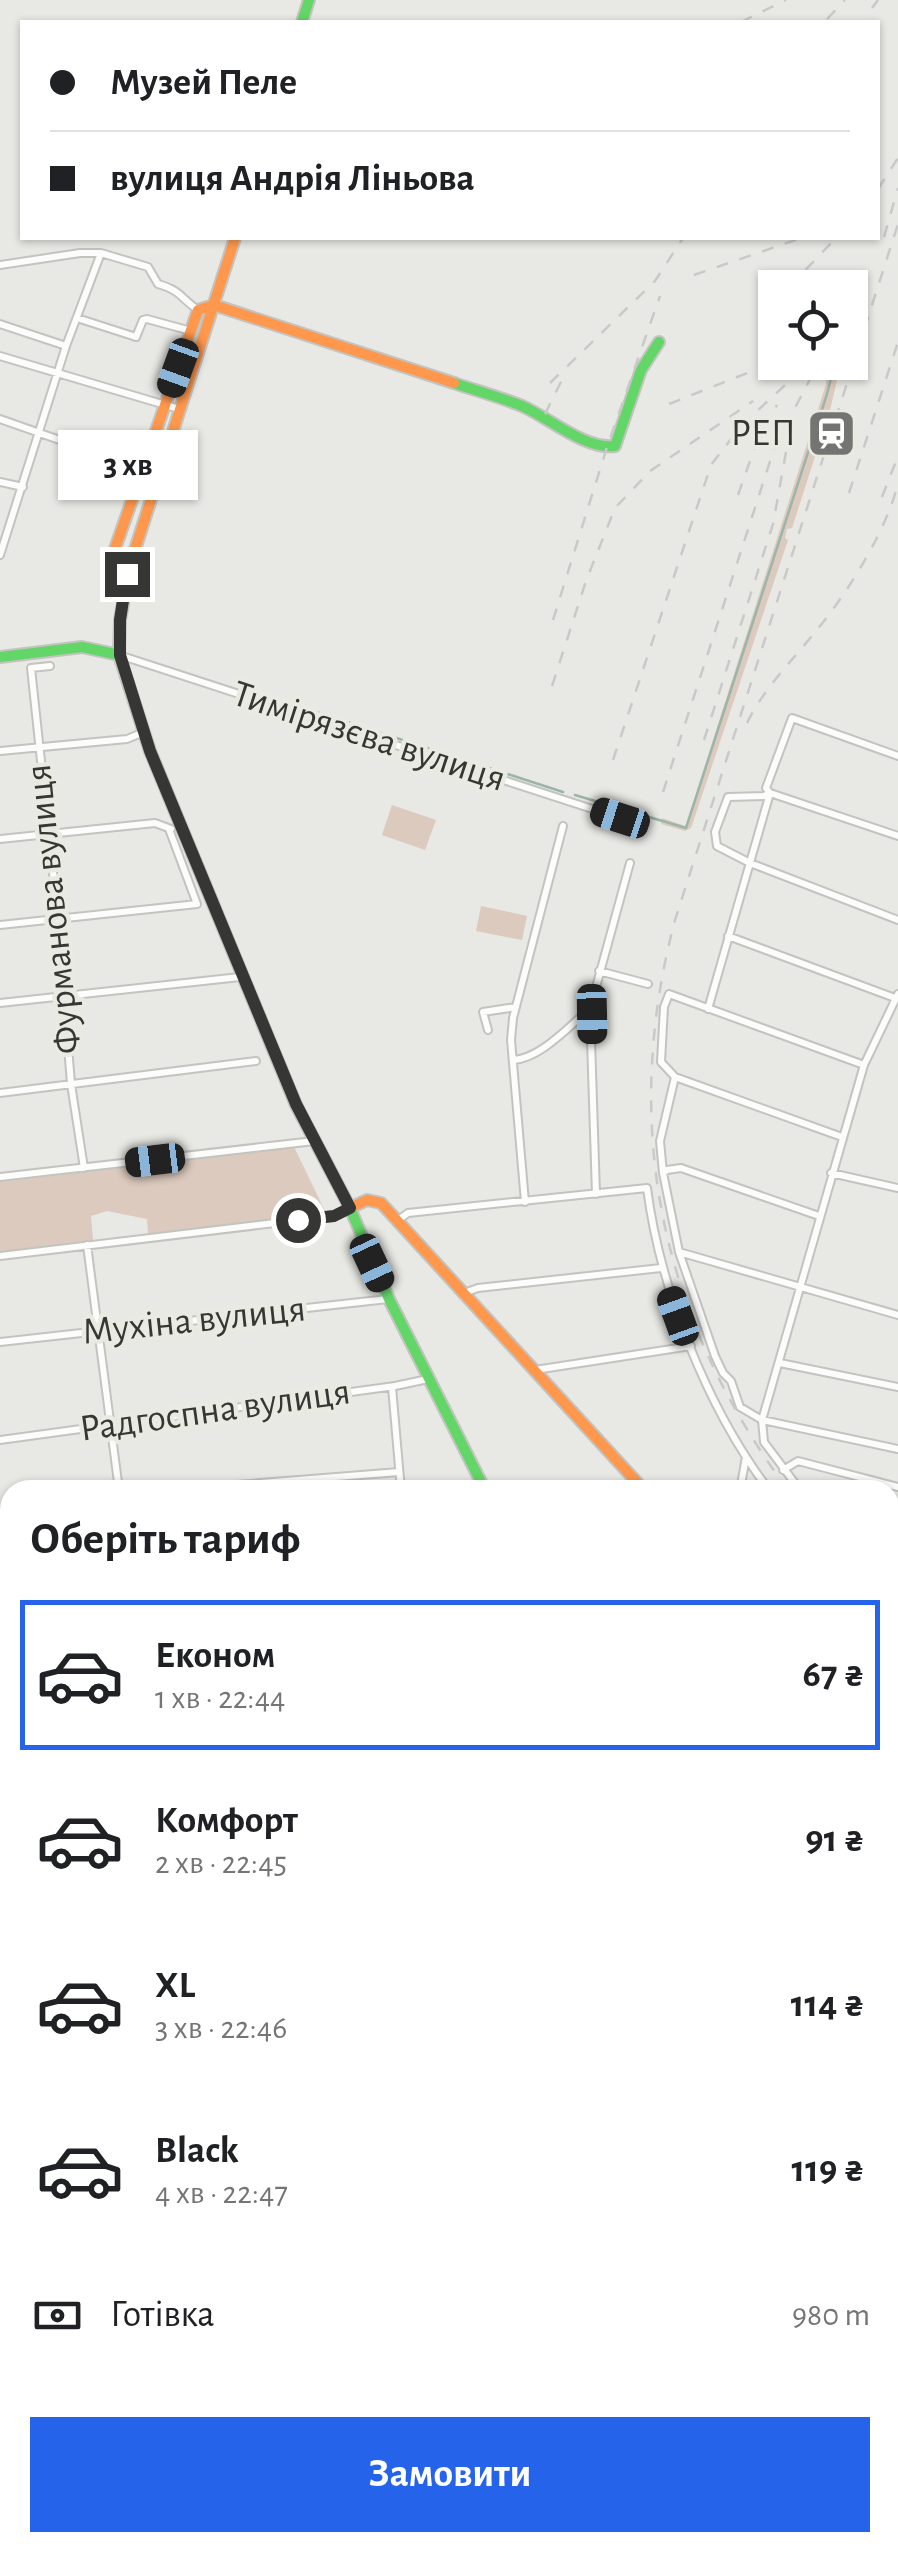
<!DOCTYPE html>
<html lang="uk">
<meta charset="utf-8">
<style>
:root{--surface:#fff;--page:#f6f6f6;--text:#202124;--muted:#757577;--line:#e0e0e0;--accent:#2563eb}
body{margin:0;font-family:"Alegreya Sans",sans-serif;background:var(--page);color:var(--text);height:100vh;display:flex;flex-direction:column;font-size:38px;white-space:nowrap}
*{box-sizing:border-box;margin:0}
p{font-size:32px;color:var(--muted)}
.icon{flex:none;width:55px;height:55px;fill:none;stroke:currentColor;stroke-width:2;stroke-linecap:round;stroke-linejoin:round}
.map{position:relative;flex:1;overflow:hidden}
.panel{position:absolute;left:0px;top:1480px;width:900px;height:1072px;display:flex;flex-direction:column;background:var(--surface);border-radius:30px 30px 0 0;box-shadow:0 2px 8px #0004}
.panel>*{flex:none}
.guide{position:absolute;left:20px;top:20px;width:860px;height:220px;border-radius:0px;box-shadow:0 2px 8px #0004;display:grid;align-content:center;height:220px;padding:0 30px;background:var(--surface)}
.buttons{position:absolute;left:758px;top:270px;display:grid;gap:20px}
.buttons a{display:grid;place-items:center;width:110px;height:110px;border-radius:0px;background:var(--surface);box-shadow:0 2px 8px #0004;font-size:50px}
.end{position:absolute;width:45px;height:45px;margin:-22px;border:12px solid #363734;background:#fff;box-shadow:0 0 0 5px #fff}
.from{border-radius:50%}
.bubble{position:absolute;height:70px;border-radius:0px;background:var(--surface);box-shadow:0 2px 8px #0004;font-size:32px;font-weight:600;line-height:70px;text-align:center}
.car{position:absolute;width:30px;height:60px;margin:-30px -15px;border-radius:12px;box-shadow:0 0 8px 2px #0007;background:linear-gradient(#222 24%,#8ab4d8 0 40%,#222 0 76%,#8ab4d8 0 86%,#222 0)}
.guide b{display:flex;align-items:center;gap:35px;height:95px;font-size:38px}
.guide b+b{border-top:2px solid var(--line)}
.guide i{width:25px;height:25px;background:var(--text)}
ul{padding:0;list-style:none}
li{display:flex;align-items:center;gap:30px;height:150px;margin:0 20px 15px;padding:0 10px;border:5px solid transparent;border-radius:0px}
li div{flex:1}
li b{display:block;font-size:38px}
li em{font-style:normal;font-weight:600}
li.on{border-color:var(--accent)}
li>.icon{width:90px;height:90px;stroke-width:1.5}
h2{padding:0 30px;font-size:45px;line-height:120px}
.pay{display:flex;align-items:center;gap:25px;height:110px;padding:0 30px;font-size:38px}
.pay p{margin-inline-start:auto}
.action{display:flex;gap:20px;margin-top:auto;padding:20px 30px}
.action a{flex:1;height:115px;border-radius:0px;background:var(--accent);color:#fff;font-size:40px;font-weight:600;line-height:115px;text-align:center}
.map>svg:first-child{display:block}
.green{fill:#dbcabd}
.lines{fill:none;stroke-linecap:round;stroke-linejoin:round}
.stream{stroke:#9cb5a9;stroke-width:2.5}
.river{stroke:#9cb5a9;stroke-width:9}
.street-casing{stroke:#c3c3c0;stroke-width:10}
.fast-casing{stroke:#c3c3c0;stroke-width:14}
.slow-casing{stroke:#c3c3c0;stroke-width:14}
.street{stroke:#fcfcfb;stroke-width:6}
.fast{stroke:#63d668;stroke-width:10}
.slow{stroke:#ff974d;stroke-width:10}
.rail{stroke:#c9c9c9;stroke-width:2.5;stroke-dasharray:12 12;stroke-linecap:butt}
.route{stroke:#363734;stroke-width:12}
.labels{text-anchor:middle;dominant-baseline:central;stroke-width:9;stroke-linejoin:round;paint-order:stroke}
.poi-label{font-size:38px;fill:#363734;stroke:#e9eae2;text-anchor:end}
.street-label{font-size:38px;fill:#363734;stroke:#e9eae2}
</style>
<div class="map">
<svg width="898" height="2552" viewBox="0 0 898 2552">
<rect width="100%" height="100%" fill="#e8e8e4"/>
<path class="green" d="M827,363H841L830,410L792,528L787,529L785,538L788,540L691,828L685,831L661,824L662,818L685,826L687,822L826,384Z
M392,805L436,820L425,850L382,835Z
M481,906L527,916L522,940L476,931Z
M294,1147L326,1213L148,1234L147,1219L107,1211L91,1216L93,1240L0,1252V1182Z"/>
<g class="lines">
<path class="stream" d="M313,711L563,792
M575,795L686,828L827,394L835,362"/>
<path class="river" d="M890,1783L898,1787"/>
<defs>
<path id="street" d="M0,265L80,253H101L148,267L158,284C182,291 180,298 198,310
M77,318L136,337L143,320L147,319L191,331
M0,324L66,346
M0,356L179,409
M0,419L142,469
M0,482L23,487
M0,555L66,346L101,253
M119,655L620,818
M50,666L31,668L58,919L71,1084L84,1168
M0,751L127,739L144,732
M898,836L770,793L764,796L728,797L715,832L717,846L750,863L898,920
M0,839L155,823L171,829
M0,925L197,904L169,829
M728,936L895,998
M599,971L648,984
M0,1003L240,977
M708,1009L770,793L766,788L792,718L898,756
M488,1030L483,1012L516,1007
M513,1060C540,1059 569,1026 590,1009
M864,1065L669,994L664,1007L661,1062L675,1077L660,1141L663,1173L679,1252L715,1356L723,1373L731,1381L740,1407L762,1420L898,1449
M675,1077L842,1137
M0,1093L256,1061
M663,1173L667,1170L681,1168L819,1216
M831,1173L898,1188
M0,1177L314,1141
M596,1194L590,1009L630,863
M525,1202L511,1040L513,1018L563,826
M398,1220L408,1213L647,1188C660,1289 707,1408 769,1490
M87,1245L119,1490
M679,1252L898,1315
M0,1256L334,1216L350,1208
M464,1293L478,1288L661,1268
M0,1342L388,1299
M780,1363L898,1387
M535,1370L691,1346
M392,1387L401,1490
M0,1440L395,1386L428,1379
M783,1470L798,1461L898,1487
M211,1487L399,1472
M740,1490L746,1457
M800,1490L764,1442L762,1420L864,1065L898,994
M0,1512L10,1511
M890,1560L898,1535
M890,1576L898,1582
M0,1604L10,1603
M0,1776L10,1775
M0,1877L6,1925L3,1964L10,2006
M0,2008L10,2006
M890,2092L898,2078
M0,2216L10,2234
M890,2246L898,2250
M890,2256H898
M890,2403L898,2405
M0,2437L10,2436
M0,2463L10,2454
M0,2472L10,2466
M699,2542V2552
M737,2542V2552
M58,2544V2552
M663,2552V2542
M824,2552V2542"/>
<path id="fast" d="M302,22L309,0
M454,383C477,391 500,397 522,406C548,417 585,450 615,446L641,370L659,342
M130,565L120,620L119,655L150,751L296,1105L350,1208L389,1299L485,1490
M0,657L82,647L119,655"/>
<path id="slow" d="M130,565L235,238
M127,573L109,566L198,310L214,305L454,383
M350,1208L367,1200L381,1203L644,1490
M890,1650L898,1654
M890,2537L891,2552"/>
</defs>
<use href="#street" class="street-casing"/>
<use href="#fast" class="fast-casing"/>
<use href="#slow" class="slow-casing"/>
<use href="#street" class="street"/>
<use href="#fast" class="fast"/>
<use href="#slow" class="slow"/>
<path class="rail" d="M872,8L878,0
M827,19L845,0
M741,22L786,0
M878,189L898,158
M884,237L898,188
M694,275L801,238
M789,287L836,238
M850,310L872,270
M550,383L655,281L683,238
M669,404L775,362
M545,414L566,372
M849,493L898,342
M738,495L761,430L777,405
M882,497L898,456
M553,620L607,447L660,296
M552,686L586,581L615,508L650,471L753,401
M747,723C764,688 792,661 816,631C847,594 887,530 898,483
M704,740L773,524L788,441
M613,760L711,465L742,425L810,362
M663,792L775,446L819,362
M788,1490C661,1319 620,1127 675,920L898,224
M890,1597L898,1605
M890,1910L898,1902
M890,1959L898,1950
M890,2008L898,2002
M0,2452L10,2448
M0,2492L10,2487
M0,2518L10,2521
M77,2542L99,2552"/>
</g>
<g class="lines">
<path class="route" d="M127,574L120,620V655L150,751L296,1104L350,1208L334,1216L298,1220"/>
</g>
<defs>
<symbol id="station-square" viewBox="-11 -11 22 22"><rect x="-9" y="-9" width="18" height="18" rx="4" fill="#747572" stroke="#e9eae2"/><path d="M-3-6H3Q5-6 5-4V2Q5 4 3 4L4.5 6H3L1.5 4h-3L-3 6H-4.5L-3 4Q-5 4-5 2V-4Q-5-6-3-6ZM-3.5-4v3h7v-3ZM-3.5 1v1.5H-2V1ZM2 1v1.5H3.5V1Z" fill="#fff"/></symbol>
</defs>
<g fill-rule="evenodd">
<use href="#station-square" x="804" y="406" width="55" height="55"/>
</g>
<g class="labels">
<g class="poi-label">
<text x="796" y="434">РЕП</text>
</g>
<g class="street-label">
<text transform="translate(369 737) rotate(18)">Тимірязєва вулиця</text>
<text transform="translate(54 909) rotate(-96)">Фурманова вулиця</text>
<text transform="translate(194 1321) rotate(-6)">Мухіна вулиця</text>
<text transform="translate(215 1411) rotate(-8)">Радгоспна вулиця</text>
</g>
</g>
</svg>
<div class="buttons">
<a><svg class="icon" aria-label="locate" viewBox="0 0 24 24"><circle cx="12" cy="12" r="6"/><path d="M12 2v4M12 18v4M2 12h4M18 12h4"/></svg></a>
</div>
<i class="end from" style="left:298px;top:1220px"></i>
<i class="end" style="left:127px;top:574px"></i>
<div class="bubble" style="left:58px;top:430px;width:140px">3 хв</div>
<i class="car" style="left:178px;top:368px;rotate:200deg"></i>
<i class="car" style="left:620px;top:818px;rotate:288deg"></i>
<i class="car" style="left:592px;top:1014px;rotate:179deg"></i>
<i class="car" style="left:155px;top:1160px;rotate:263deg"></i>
<i class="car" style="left:372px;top:1263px;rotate:155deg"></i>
<i class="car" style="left:678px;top:1316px;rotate:340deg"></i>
<div class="guide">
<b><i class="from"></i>Музей Пеле</b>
<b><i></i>вулиця Андрія Ліньова</b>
</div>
<section class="panel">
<h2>Оберіть тариф</h2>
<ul>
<li class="on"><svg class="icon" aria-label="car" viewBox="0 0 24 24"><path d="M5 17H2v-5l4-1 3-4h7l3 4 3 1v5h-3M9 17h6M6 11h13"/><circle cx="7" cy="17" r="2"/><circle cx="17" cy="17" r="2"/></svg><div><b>Економ</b><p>1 хв · 22:44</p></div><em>67 ₴</em></li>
<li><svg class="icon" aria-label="car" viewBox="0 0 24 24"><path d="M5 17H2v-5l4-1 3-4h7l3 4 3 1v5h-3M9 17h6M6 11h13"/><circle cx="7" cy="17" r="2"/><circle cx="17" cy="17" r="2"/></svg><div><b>Комфорт</b><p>2 хв · 22:45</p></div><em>91 ₴</em></li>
<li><svg class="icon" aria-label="car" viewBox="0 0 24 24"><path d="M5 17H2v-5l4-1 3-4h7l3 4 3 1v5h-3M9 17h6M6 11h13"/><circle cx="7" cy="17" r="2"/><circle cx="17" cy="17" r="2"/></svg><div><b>XL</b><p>3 хв · 22:46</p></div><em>114 ₴</em></li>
<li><svg class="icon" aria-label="car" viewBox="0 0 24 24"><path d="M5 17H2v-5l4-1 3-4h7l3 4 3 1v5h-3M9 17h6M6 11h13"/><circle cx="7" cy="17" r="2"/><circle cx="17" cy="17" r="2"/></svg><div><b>Black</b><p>4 хв · 22:47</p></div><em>119 ₴</em></li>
</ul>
<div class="pay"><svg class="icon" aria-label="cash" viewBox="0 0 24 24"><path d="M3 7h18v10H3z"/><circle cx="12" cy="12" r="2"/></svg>Готівка<p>980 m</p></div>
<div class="action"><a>Замовити</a></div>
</section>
</div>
